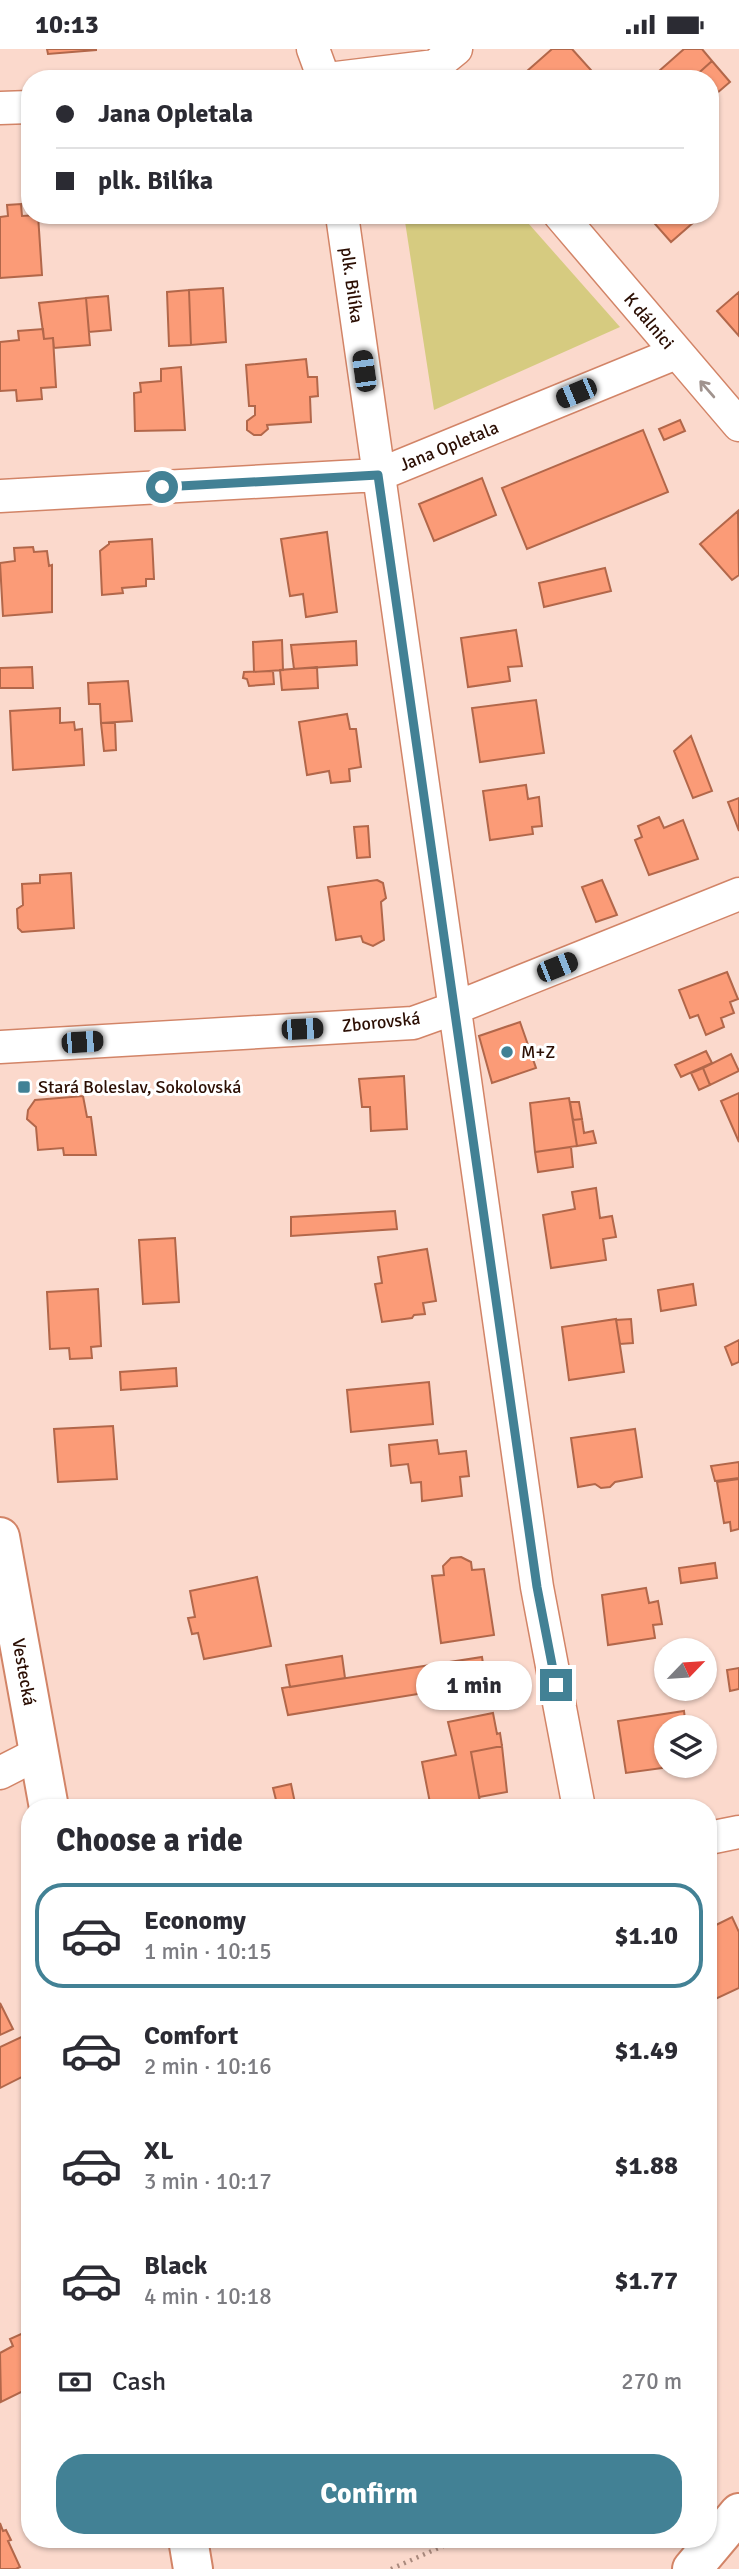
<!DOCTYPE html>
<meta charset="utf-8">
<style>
:root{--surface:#fff;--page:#f2f2f3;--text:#2b2b33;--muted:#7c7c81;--line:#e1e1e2;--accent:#428195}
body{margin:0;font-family:Signika,sans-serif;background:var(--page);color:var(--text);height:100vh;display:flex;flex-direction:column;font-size:26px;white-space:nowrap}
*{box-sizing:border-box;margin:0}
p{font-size:23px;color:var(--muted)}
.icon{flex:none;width:38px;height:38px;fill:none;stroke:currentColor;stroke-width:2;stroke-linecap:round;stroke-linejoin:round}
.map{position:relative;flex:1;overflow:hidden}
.details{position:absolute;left:21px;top:1750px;width:696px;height:749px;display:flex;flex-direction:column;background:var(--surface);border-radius:28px;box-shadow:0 2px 5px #0004}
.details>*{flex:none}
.guide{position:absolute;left:21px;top:21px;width:698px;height:154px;border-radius:28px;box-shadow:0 2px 5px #0004;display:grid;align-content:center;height:154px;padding:0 35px;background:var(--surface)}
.needle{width:46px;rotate:65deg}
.controls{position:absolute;left:654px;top:1589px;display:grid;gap:14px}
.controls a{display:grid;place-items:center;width:63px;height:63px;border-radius:50%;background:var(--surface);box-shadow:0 2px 5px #0004;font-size:35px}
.end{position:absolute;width:32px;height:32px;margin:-16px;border:9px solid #428195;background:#fff;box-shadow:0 0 0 4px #fff}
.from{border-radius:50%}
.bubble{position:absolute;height:49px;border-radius:24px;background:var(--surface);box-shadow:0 2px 5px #0004;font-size:23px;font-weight:800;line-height:49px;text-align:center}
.car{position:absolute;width:21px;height:42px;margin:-21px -10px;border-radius:9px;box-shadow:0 0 5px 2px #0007;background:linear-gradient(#222 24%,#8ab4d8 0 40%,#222 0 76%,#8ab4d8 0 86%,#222 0)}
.guide b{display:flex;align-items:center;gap:24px;height:66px;font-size:26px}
.guide b+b{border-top:2px solid var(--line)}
.guide i{width:18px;height:18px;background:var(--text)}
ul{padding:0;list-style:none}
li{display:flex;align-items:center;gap:21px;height:105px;margin:0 14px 10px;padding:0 21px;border:4px solid transparent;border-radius:28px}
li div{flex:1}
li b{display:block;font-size:26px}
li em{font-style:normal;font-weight:800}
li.on{border-color:var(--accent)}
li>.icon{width:63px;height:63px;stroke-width:1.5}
h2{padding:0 35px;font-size:32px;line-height:84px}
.pay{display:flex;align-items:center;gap:18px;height:77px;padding:0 35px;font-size:26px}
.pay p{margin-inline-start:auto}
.button{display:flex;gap:14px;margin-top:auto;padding:14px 35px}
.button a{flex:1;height:80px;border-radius:28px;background:var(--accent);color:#fff;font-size:28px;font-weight:800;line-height:80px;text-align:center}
.status{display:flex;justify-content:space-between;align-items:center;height:49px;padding:0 35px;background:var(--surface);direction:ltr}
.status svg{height:19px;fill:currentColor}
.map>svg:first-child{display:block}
.green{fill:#d6cb80}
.building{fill:#fb9b77;stroke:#b2674a;stroke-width:2}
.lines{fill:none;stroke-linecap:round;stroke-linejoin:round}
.minor-casing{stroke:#d28467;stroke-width:35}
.tertiary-casing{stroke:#d28467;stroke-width:42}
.motorway-casing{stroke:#d28467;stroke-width:42}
.path{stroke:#a9897d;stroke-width:4.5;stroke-dasharray:2 5;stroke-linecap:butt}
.minor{stroke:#fff;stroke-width:32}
.tertiary{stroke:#fff;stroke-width:38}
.motorway{stroke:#fff;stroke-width:38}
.oneway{stroke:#a0938e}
.route{stroke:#428195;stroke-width:9}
.poi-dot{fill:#428195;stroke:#fff;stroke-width:2.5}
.labels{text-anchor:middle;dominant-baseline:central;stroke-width:6;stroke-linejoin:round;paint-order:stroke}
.street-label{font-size:18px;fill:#2b0e03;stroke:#fff}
.poi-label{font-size:18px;fill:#2b0e03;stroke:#fff;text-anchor:start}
</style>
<div class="status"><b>10:13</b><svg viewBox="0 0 49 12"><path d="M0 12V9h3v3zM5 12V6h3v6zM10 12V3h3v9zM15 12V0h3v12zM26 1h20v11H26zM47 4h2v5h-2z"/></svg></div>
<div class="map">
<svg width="739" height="2520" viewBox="0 0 739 2520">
<rect width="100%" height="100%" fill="#fbd9cc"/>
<path class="green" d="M404,166H521L620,278L434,361Z"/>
<path class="building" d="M47,0H96V1L48,5Z
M552,0H572L599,30H518Z
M684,0H702L712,12L692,30H650Z
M712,12L730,33L710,50V30H692Z
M21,155L22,167L38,166L42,226L0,229V168L8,167L7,156Z
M702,166L671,193L649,168L641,170L634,166Z
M223,239L226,293L191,296L189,241Z
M189,241L191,296L169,297L167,243Z
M739,243V287L717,262Z
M108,247L111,281L89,283L86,249Z
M86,249L90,296L54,299L53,289L44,290L39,254Z
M43,280L44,290L53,289L56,338L41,339L42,350L17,352L16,341L0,342V293L19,291L18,282Z
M306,310L308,328H317L318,347L310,348L311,373L267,376L268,380L261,386H254L247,381V372L255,366V357H249L246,316Z
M181,318L185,381L135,382L134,344L141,343L140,334L161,332V320Z
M680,371L685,382L664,391L659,380Z
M643,381L668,443L527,500L502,439Z
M482,429L496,466L434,492L419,455Z
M738,462L739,526L732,531L700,495Z
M327,483L337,563L306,568L303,545L290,547L281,490Z
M152,490L154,530H146V537L122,539L123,544L102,546L100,502L109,495V493Z
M33,498L34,503L47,502L49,517L52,516V563L3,567L0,514L15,512L14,499Z
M605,519L611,542L544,558L539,534Z
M516,581L522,617L508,618L510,632L468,638L461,589Z
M282,591L283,621L254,623L253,593Z
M356,592L357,616L294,620L291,596Z
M32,618L33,639H0V619Z
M317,618L318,639L282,641L280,621Z
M273,622L274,635L249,637L247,630L243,629L244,623Z
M128,632L132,672L101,674L100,655H89L88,634Z
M536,651L544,704L480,713L472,659Z
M60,659V674L74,673L75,681L82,680L84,716L13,721L10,662Z
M347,665L350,680H356L361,718L349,720L350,732L331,734L329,722L307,726L299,673Z
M101,674H115L116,701L104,702Z
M691,687L712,742L693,749L674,702Z
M526,736L528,750L539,748L542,777L532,778L533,785L490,791L483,742Z
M739,749V782L728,753Z
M659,768L664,779L683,771L698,810L649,826L635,791L642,788L638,777Z
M368,777L370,808L357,809L354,778Z
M71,824L74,879L22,883L18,879L17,860L23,856L22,835L40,834V826Z
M377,831L383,834L386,849L381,853L384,891L373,897L363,893L361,887L336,891L328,838Z
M602,831L617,866L596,873L582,838Z
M727,923L738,950L730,953L734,964L721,969L724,978L706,986L698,966L690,969L679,941Z
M520,973L536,1019L492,1034L479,987Z
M706,1002L712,1014L681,1028L675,1016Z
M731,1005L739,1022L710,1036L703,1019Z
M703,1019L710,1036L699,1041L691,1024Z
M404,1027L407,1080L371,1082L370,1058H362L359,1030Z
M739,1044V1093L721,1052Z
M83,1047L87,1068H91L96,1106H64L63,1099L38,1101L36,1078L27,1070L28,1061L35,1051Z
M569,1049L577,1097L535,1103L530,1054Z
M570,1053H579L582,1070L573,1071Z
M582,1070L584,1084L593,1082L596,1094L577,1097L573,1071Z
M571,1098L573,1118L538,1123L535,1103Z
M596,1139L600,1169L612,1167L616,1188L603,1190L606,1211L551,1219L543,1166L575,1160L572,1143Z
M395,1162L397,1180L291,1187V1168Z
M175,1189L179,1253L143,1255L139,1191Z
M427,1200L436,1252L423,1254L425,1265L414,1266L412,1269L382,1273L375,1235L382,1234L378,1208Z
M693,1235L696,1256L661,1262L658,1241Z
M98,1240L101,1297L91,1298L92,1309L70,1310L69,1299L50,1300L47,1243Z
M616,1270L624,1323L569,1331L562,1278Z
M631,1270L633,1294L620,1295L616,1271Z
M739,1291V1313L732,1316L725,1298Z
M176,1319L177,1337L121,1341L120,1323Z
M429,1333L433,1375L351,1383L347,1341Z
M113,1377L117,1430L58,1433L54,1380Z
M635,1380L642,1428L615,1433L610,1438L601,1439L595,1435L578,1438L571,1389Z
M437,1391L439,1405L466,1402L469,1427L460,1428L462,1447L422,1452L421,1433L411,1434L408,1415L391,1417L389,1396Z
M739,1413V1429L715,1432L711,1417Z
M739,1430V1480L731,1482L730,1473L724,1474L717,1433Z
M461,1508L471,1513L472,1521L484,1520L494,1586L441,1594L432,1527L444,1526L443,1517L451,1509Z
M715,1514L717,1529L681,1534L679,1519Z
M257,1528L271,1597L204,1610L198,1584L192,1585L188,1569L195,1568L190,1542Z
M646,1539L649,1554L658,1552L662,1575L653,1576L655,1589L608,1596L602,1546Z
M342,1607L345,1629L290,1638L286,1616Z
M482,1608L486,1634L288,1666L282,1639Z
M739,1619V1640L730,1642L727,1621Z
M684,1662L686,1678H667V1717H677L626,1724L618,1672Z
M493,1664L497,1685L500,1684L502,1697L471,1703L481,1758L431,1759L422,1713L456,1706L448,1673Z
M502,1697L507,1743L479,1748L471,1703Z
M291,1735L296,1759H278L273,1739Z
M732,1868L739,1883V1939L709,1953V1870L711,1869L714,1877Z
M0,1954L13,1980L0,1986Z
M30,1984V2024L0,2039V1998Z
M30,2281V2355L23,2342L1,2353L0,2304L13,2297L10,2290Z
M0,2474L3,2482L6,2481L11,2491L8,2492L20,2518L16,2520H0Z"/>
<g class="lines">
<defs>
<path id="minor" d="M313,0L324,30
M328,30L435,17L456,0
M0,59L30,58
M342,166L537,1538L579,1759
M560,166L739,376
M0,447L378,426L676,304
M0,998L413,974L455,959L739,845
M0,1724L39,1704
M709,1789L739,1783"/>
<path id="tertiary" d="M0,1488L49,1759
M188,2490L193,2520"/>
<path id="motorway" d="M692,2520L739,2464"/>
</defs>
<use href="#minor" class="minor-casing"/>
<use href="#tertiary" class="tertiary-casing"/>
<use href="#motorway" class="motorway-casing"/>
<path class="path" d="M391,2520L459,2490"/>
<use href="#minor" class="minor"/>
<use href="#tertiary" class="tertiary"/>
<use href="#motorway" class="motorway"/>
</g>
<defs><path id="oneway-shaft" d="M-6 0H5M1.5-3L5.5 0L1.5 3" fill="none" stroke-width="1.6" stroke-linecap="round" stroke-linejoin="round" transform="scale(1.75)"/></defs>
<use class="oneway" href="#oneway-shaft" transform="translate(707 340) rotate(-131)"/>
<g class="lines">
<path class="route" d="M162,438L378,426L537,1538L556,1636"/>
</g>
<g class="poi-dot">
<circle cx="507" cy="1003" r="7"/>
<rect x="17" y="1031" width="14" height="14" rx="3.5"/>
</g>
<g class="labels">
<g class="street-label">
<text transform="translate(352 236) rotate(82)">plk. Bilíka</text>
<text transform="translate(649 272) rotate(50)">K dálnici</text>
<text transform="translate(449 397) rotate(-22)">Jana Opletala</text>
<text transform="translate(381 973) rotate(-6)">Zborovská</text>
<text transform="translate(24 1623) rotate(80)">Vestecká</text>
</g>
<g class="poi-label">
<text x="521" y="1003">M+Z</text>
<text x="38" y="1038">Stará Boleslav, Sokolovská</text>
</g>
</g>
</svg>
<div class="controls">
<a><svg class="needle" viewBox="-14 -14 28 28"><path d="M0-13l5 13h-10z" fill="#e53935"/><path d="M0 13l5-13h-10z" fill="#7c7c81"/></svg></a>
<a><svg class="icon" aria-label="layers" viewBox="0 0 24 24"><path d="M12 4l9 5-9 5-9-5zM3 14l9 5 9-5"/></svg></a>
</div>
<i class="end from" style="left:162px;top:438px"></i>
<i class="end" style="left:556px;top:1636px"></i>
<div class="bubble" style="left:416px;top:1612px;width:116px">1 min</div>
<i class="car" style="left:364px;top:322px;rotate:352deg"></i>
<i class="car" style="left:576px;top:344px;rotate:247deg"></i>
<i class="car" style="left:557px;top:918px;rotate:68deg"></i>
<i class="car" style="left:302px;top:980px;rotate:87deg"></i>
<i class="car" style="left:82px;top:993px;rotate:86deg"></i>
<div class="guide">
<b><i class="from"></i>Jana Opletala</b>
<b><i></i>plk. Bilíka</b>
</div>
<section class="details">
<h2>Choose a ride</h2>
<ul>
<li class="on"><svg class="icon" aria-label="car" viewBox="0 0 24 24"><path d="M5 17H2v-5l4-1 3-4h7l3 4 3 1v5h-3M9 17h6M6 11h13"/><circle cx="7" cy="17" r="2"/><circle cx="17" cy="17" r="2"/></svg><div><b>Economy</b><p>1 min · 10:15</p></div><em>$1.10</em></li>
<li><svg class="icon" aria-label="car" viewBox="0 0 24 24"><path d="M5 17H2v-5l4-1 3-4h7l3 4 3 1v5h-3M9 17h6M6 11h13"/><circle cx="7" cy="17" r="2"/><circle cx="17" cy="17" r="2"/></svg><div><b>Comfort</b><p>2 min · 10:16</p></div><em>$1.49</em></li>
<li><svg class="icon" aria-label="car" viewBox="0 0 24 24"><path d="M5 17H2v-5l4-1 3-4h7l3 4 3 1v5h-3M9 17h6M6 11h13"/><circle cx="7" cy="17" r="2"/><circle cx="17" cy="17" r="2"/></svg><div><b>XL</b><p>3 min · 10:17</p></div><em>$1.88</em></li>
<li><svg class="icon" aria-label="car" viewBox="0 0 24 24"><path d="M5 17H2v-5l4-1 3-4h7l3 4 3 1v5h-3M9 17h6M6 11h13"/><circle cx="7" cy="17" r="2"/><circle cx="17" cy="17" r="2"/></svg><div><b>Black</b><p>4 min · 10:18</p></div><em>$1.77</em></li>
</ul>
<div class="pay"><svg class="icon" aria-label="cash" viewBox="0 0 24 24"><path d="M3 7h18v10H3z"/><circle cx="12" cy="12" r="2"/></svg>Cash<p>270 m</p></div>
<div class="button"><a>Confirm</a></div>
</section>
</div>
